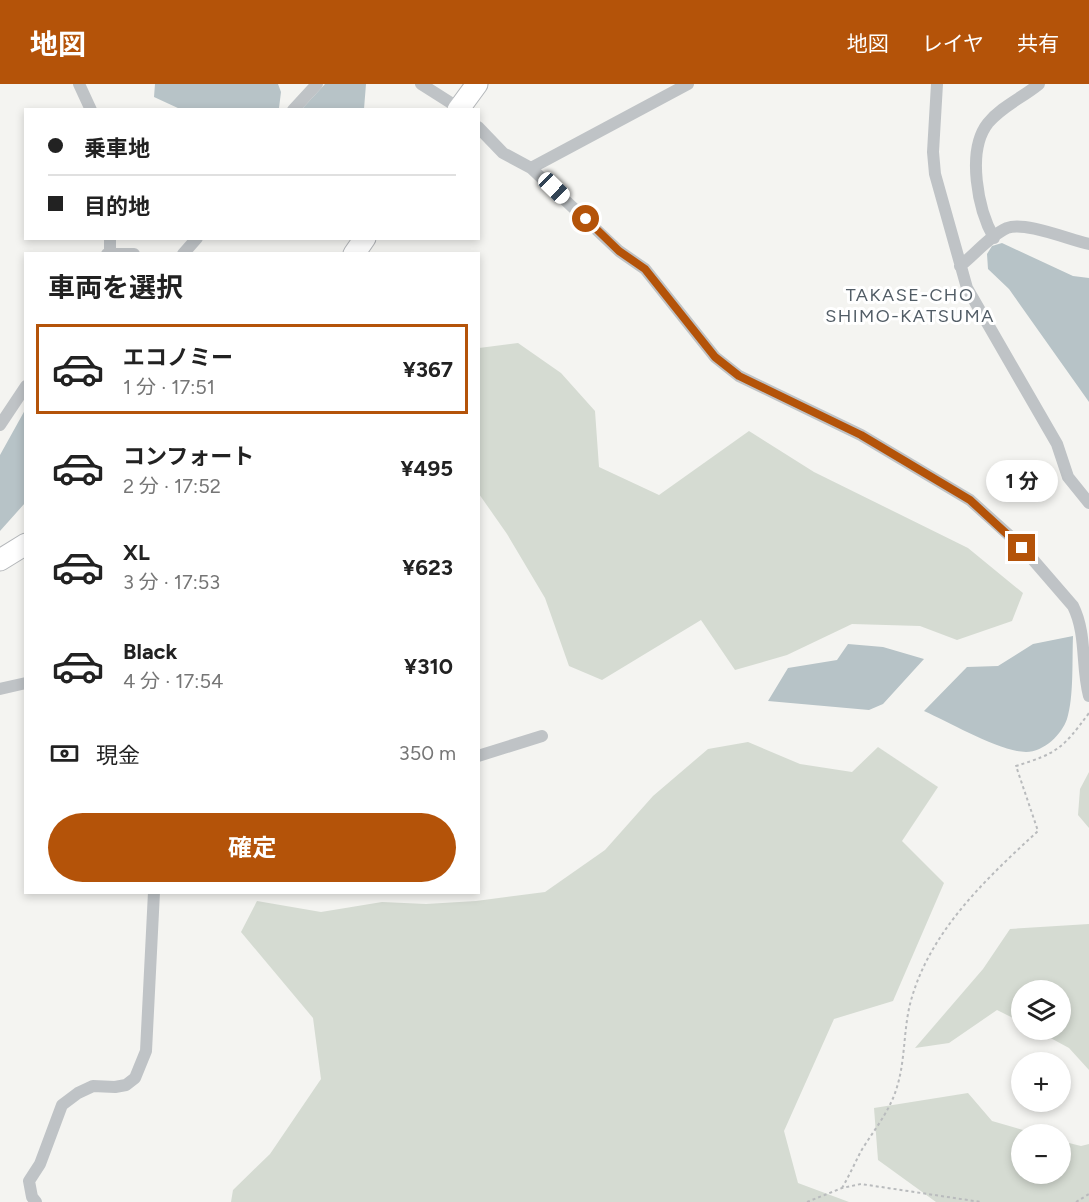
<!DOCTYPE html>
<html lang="ja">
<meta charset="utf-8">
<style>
:root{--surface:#fff;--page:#f6f6f6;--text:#222;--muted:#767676;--line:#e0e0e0;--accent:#b45309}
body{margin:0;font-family:Figtree,"Noto Sans JP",sans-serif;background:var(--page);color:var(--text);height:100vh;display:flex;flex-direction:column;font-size:22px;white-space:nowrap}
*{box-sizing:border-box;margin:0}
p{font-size:20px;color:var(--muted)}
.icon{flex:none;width:33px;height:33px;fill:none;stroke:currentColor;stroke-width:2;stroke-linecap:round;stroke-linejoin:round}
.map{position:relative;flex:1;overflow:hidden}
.drawer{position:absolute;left:24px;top:168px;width:456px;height:642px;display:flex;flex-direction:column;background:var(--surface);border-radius:0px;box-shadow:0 3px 9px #0003}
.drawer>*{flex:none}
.top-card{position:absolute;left:24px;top:24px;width:456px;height:132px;border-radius:0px;box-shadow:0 3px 9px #0003;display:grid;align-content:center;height:132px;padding:0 24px;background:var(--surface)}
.controls{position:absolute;left:1011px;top:896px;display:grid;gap:12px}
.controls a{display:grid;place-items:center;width:60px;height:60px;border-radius:50%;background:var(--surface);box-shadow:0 3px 9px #0003;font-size:30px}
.end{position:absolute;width:27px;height:27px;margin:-14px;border:8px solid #b45309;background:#fff;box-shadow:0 0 0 3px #fff}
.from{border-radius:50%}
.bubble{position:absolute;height:42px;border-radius:21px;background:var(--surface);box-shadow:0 3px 9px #0003;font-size:20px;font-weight:700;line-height:42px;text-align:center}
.car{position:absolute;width:18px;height:36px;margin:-18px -9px;border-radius:8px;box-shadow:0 0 4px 2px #0007;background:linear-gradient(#fff 24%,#345 0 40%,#fff 0 76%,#345 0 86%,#fff 0)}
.top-card b{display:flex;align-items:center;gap:21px;height:57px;font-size:22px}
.top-card b+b{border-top:2px solid var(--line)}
.top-card i{width:15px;height:15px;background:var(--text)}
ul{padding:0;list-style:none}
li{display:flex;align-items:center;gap:18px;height:90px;margin:0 12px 9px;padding:0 12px;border:3px solid transparent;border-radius:0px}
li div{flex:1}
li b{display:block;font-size:22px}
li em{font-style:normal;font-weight:700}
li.selected{border-color:var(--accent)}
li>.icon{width:54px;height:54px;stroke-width:1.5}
h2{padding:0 24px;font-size:27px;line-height:72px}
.pay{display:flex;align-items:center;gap:15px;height:66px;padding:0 24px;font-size:22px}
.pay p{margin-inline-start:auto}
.cta{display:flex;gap:12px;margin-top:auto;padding:12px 24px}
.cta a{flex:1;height:69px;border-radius:36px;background:var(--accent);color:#fff;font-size:24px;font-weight:700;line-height:69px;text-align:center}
header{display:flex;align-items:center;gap:36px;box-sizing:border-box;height:84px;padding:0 30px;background:var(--accent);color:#fff}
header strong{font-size:28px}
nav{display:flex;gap:33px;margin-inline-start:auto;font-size:21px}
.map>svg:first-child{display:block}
.green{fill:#d5dbd2}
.water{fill:#b7c3c7}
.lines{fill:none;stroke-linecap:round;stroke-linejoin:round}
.trunk-casing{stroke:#b4b7ba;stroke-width:23}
.path{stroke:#b9bbbd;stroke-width:2;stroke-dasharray:3 3;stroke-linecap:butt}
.minor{stroke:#bfc3c6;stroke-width:12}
.trunk{stroke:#fff;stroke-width:21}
.route{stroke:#b45309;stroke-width:8}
.labels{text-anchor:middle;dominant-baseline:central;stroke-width:6;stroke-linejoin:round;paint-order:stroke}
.quarter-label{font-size:18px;letter-spacing:1.5px;fill:#525d66;stroke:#fff}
</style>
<header>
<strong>地図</strong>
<nav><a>地図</a><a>レイヤ</a><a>共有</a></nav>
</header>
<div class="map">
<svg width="1089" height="1118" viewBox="0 0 1089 1118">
<rect width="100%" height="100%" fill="#f4f4f1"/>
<path class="green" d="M518,259L561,289L595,327L599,383L659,411L749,347L814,388L968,464L1023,509L1012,537L957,556L920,542L852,540L787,571L735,586L701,536L602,596L569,582L545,514L507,450L479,410V264Z
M748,658L800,680L852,688L878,663L938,703L902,757L944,799L893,917L834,935L784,1047L798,1099L849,1118H231L233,1106L270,1070L321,995L313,934L241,848L257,817L321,828L382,818L426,820L476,817L545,808L605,766L653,712L708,665Z
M1089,688V744L1078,731L1080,705Z
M1089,840V986L1069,964L1034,945H1060V906H1022L1021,938L997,926L949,959L915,964L983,885L1010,845Z
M968,1009L992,1037L1037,1050H1022V1089H1060L1061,1057L1081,1062L1089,1060V1118H936L878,1076L874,1024Z"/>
<path class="water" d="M155,0H278L281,8L279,24L180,25L154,13Z
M325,0H366L364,25L301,26Z
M1002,159L1073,192L1089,194V318L1009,205L988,185L987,170L992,162Z
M25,326V419L0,447V371Z
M1073,552C1072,576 1074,613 1067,635C1062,650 1044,668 1026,668C1000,668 949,638 924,627L967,583L998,582L1033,560Z
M848,560L883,563L924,575L883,620L869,626L768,617L788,584L837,576Z"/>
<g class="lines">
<defs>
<path id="trunk" d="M458,26L477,0
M354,170L365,154
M0,476L26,460"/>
</defs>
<use href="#trunk" class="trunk-casing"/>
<path class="path" d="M842,1104C849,1092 855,1079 861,1067C874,1046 890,1027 897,1003C906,974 903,942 912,913C932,845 988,793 1038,747L1016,682C1058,669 1063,664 1089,629
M807,1118L842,1104L861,1100L981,1118
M1076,1118L1089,1110"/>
<path class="minor" d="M79,0L91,26
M421,0L462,26
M937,0L933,68L935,90L967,204L1057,360L1068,393L1089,419
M293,26L317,0
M478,43L503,69L531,84L619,167L645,185L715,273L739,292L861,351L970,416L1022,463L1073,522C1087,550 1081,582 1089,612
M531,84L688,0
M994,154C978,126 966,67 988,39C1002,22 1022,14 1039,0
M110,168V154
M107,170H134
M183,170L197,154
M960,182C974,171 991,151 1007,144C1025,137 1070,156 1089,160
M0,341L26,302
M0,605L26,599
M478,672L542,652
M36,1118L32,1113L29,1097L40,1080L62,1021L78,1009L93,1002L115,1003L126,1001L135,994L146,967L154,808"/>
<use href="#trunk" class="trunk"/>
</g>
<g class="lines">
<path class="route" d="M586,135L619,167L645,185L715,273L739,292L861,351L970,416L1022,464"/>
</g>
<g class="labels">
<g class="quarter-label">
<text x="910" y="211">TAKASE-CHO<tspan x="910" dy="21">SHIMO-KATSUMA</tspan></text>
</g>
</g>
</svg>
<div class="controls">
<a><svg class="icon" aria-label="layers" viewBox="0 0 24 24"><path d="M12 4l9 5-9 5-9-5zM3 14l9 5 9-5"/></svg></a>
<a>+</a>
<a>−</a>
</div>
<i class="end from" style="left:586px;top:135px"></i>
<i class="end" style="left:1022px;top:464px"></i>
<div class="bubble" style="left:986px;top:376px;width:72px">1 分</div>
<i class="car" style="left:554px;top:104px;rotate:134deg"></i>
<div class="top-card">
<b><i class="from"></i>乗車地</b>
<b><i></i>目的地</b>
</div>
<section class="drawer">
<h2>車両を選択</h2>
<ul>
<li class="selected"><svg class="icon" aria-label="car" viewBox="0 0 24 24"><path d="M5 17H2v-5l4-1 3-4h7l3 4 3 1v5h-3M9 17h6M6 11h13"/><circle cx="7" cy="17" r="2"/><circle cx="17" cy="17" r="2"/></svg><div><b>エコノミー</b><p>1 分 · 17:51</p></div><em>¥367</em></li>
<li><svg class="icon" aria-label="car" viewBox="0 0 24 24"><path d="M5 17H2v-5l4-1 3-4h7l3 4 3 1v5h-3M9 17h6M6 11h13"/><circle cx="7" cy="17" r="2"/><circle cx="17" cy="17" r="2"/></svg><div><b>コンフォート</b><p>2 分 · 17:52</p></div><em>¥495</em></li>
<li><svg class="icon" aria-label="car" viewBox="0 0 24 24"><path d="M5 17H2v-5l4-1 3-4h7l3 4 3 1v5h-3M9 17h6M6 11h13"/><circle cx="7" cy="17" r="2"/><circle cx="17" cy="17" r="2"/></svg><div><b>XL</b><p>3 分 · 17:53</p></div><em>¥623</em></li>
<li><svg class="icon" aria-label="car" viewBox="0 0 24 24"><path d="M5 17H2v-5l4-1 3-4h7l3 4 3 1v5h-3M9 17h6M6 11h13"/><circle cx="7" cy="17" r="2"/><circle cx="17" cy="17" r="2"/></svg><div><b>Black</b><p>4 分 · 17:54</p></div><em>¥310</em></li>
</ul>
<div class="pay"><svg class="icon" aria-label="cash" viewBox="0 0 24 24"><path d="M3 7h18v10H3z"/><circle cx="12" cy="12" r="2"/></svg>現金<p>350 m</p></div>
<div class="cta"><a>確定</a></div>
</section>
</div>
